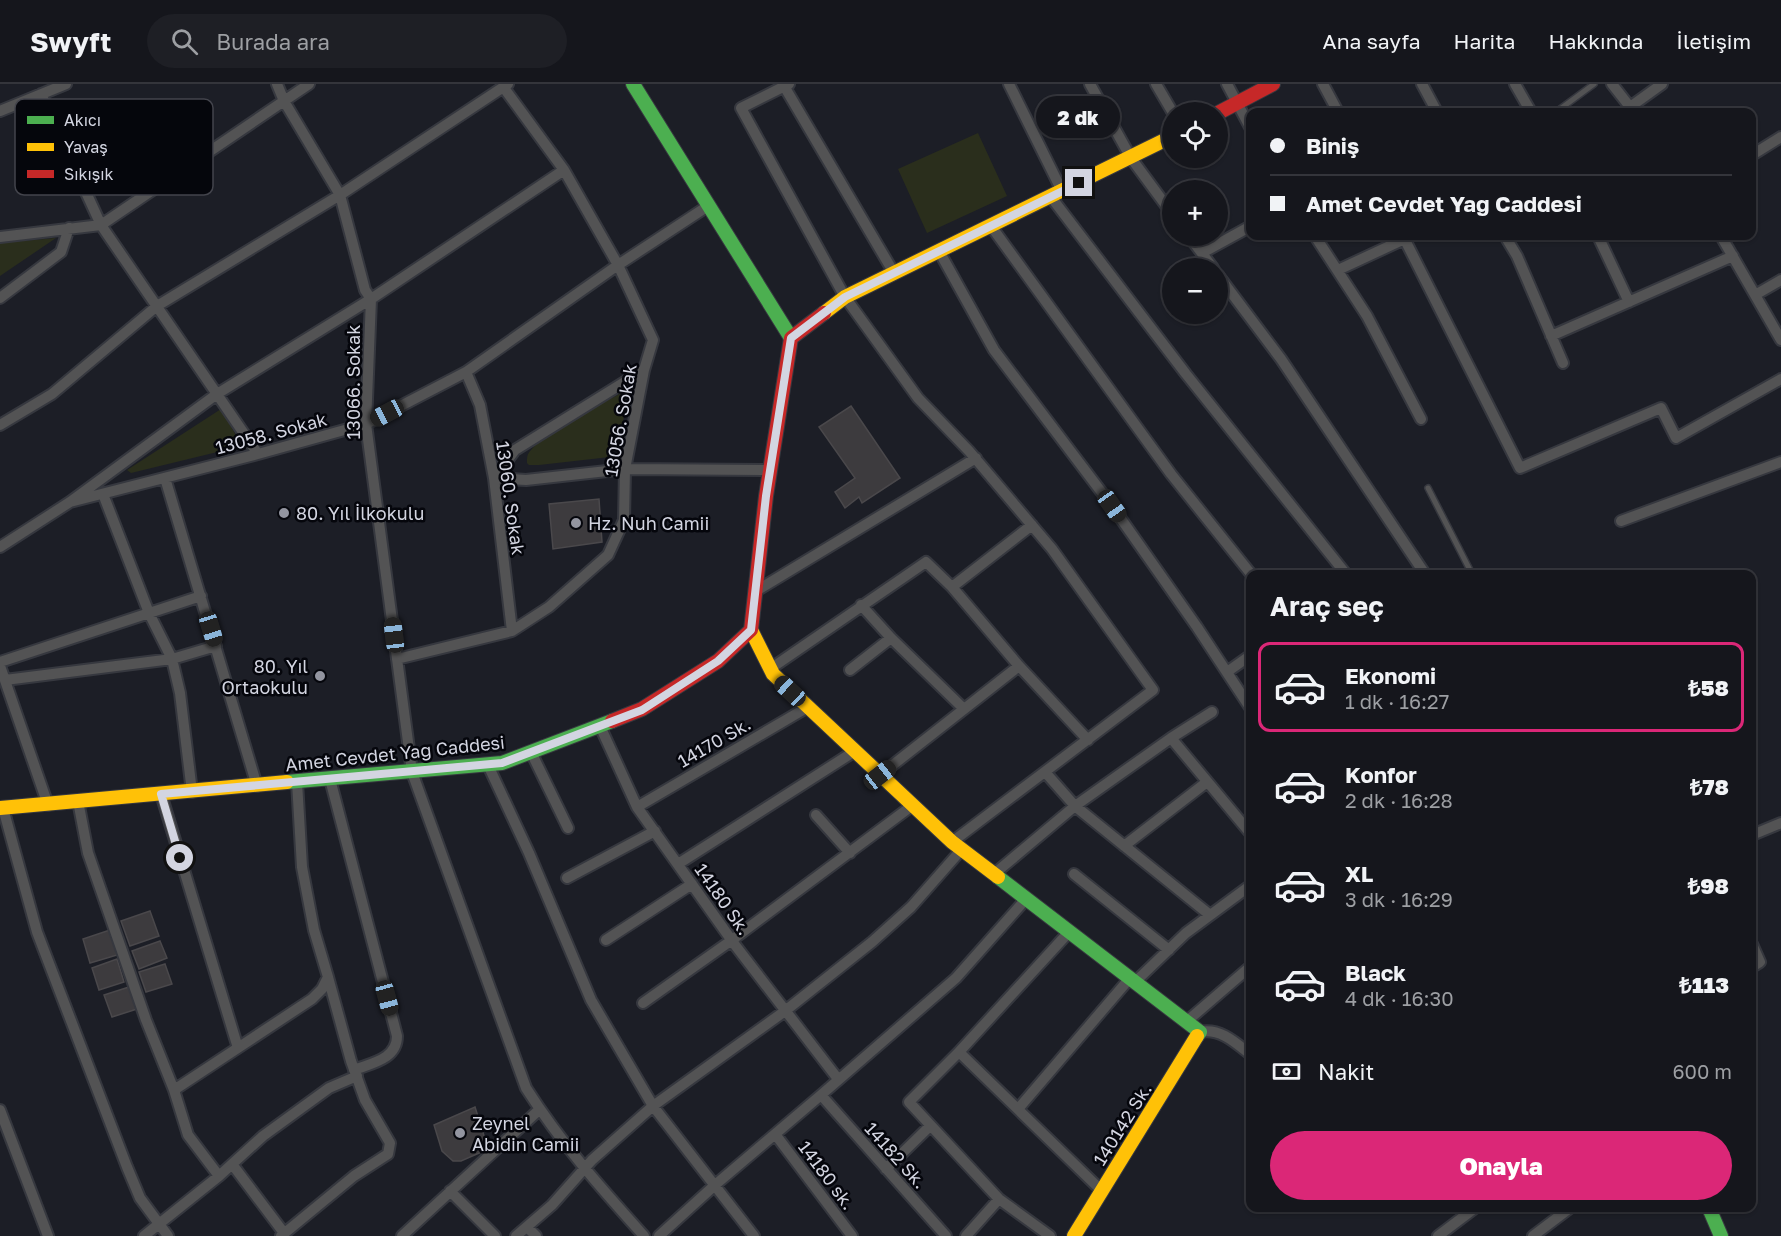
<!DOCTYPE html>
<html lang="tr">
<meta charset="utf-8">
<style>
:root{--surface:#15161c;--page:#1e1f25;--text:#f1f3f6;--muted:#9d9fa3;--line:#34353b;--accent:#db2777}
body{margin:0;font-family:"Golos Text",sans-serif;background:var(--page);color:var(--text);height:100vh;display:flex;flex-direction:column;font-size:22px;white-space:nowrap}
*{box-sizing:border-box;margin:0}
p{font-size:20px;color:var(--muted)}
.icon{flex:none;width:33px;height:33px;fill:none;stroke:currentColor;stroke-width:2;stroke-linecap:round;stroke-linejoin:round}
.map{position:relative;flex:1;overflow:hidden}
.drawer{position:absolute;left:1246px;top:486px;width:510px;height:642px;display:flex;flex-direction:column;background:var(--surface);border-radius:12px;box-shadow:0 2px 4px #0004,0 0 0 2px var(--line)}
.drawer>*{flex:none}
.banner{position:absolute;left:1246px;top:24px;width:510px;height:132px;border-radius:12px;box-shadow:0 2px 4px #0004,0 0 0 2px var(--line);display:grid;align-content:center;height:132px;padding:0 24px;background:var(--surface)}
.fabs{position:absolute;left:1162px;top:18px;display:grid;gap:12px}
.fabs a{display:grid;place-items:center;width:66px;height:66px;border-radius:50%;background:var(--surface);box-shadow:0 2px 4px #0004,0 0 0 2px var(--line);font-size:30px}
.end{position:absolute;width:27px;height:27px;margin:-14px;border:8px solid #d3d5e1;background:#111;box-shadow:0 0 0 3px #111}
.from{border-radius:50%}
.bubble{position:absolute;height:42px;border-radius:21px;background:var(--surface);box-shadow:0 2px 4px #0004,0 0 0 2px var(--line);font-size:20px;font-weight:800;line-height:42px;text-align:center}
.car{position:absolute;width:18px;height:36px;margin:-18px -9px;border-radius:8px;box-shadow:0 0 4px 2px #0007;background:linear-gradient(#222 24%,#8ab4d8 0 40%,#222 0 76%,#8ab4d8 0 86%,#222 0)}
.banner b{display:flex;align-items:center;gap:21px;height:57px;font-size:22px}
.banner b+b{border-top:2px solid var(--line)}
.banner i{width:15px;height:15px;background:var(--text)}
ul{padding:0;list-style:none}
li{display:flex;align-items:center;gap:18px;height:90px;margin:0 12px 9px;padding:0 12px;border:3px solid transparent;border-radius:12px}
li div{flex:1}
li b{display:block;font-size:22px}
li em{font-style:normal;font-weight:800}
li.current{border-color:var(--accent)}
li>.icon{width:54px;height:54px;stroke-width:1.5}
h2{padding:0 24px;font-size:27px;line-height:72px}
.pay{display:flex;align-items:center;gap:15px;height:66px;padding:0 24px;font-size:22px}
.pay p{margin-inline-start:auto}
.action{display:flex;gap:12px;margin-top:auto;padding:12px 24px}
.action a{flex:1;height:69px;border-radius:36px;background:var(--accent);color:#fff;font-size:24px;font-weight:800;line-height:69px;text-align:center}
header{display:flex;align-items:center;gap:36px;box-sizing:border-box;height:84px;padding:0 30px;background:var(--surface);border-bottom:2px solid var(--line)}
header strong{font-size:28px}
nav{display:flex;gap:33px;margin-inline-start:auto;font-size:21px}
.search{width:420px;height:54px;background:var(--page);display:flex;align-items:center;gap:15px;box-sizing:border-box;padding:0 21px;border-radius:33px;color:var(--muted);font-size:22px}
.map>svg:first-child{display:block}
.green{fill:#2a2e1c}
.building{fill:#3d3b3e;stroke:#4a484b;stroke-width:1.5}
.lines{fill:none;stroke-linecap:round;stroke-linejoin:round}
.lane-casing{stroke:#36383f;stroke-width:8}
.street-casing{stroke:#36383f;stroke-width:14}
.fast-casing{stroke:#36383f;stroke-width:16}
.slow-casing{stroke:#36383f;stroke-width:16}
.jam-casing{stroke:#36383f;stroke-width:16}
.lane{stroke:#535354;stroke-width:5}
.street{stroke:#535354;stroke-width:10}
.fast{stroke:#4caf50;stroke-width:14}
.slow{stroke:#ffc107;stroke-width:14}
.jam{stroke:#c62828;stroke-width:14}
.route{stroke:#d3d5e1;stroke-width:8}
.poi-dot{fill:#9395a0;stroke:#05060c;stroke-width:2}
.labels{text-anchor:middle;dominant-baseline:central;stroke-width:5;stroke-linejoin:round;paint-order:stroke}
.street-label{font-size:18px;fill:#d3d5e1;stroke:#05060c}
.poi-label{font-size:18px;fill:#d3d5e1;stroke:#05060c;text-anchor:start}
.key{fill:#05060c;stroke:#43444c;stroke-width:1.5}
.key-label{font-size:16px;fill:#d3d5e1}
</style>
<header>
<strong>Swyft</strong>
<div class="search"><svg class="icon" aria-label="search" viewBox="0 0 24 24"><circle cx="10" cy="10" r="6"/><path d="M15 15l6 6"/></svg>Burada ara</div>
<nav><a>Ana sayfa</a><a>Harita</a><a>Hakkında</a><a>İletişim</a></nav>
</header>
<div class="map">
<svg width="1781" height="1152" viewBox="0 0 1781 1152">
<rect width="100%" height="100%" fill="#1c1e26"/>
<path class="green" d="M978,49L1007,112L927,149L898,85Z
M56,154L0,192V159Z
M623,308C627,329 622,355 610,373L539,381H529L527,379C527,373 527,370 531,366C544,349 602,320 623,308Z
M221,325L242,362L131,389L127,386Z"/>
<path class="building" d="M851,322L900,394L862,419L859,413L845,424L835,408L855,394L819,343Z
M599,415L602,458L553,465L549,420Z
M150,827L159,852L130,862L121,837Z
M110,846L117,871L90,879L83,855Z
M160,857L167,874L139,885L132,867Z
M117,875L124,898L99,906L92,884Z
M165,880L172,900L146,908L139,888Z
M129,903L137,925L112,933L104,911Z
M475,1023L486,1058L484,1067L461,1077H453L442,1067L434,1041Z"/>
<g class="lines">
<defs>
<path id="lane" d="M1556,28L1594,0
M1428,404L1472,490"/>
<path id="street" d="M277,0L284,17L340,111L365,206L371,215L366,340L412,688L526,1004C561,1059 600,1103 644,1152
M789,0L741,24L845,213L918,314L969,367L1052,465L1153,606L952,758
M1009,0L1062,107
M1090,0L1131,74L1173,131
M1156,0L1173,29
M1227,0L1251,45
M1323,0L1338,28
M1422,0L1437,28
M1515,0L1531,28
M1612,0L1634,28
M784,2L894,189
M41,10L101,141L258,370
M1630,23L1662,0
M0,27L66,0
M1752,71L1781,53
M1051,113L1186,290L1346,490
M991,142L1171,390L1251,490
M1189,152L1213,184
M1315,152L1367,232L1421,335
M1403,152L1520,384L1661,324L1676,354L1781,295
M1505,152L1517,172L1563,279
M1598,152L1629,218
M1721,152L1781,256
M0,153L101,141L309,0
M939,167L994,266L1112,422L1197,543L1251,625
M1202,169L1251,142
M1338,186L1411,152
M1218,191L1281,275L1425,490
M1755,211L1781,196
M0,214L61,168L69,144
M1551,252L1733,172
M466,288L480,321L494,394L512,547
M0,341L52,310L157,222L340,111L508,0
M165,394L257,702
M494,394L526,396L625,385L770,386
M494,394L515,366L644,286
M103,410L149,529L172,575L180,609L192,708
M70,418L258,370L366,340L466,288L618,181L708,122
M1621,437L1781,378
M0,463L70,418L217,310L371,215L564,86
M952,503L1032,441
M756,507L976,374
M861,521L891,554L964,625
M397,575L512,547L549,523L608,471L624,436L625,385L644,286L653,256L618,181L564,86L504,4
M0,578L201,512
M0,582L48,721
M770,585L926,478L952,503L1019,582L1088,656
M850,586L891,554
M1227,588L1251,571
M5,596L172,575L216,562
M600,642L637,723L735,861L838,995
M1171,654L1251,750
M531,668L568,744
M488,681L529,769L591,916L653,1022L754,1152
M1045,688L1075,722L1210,831
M880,691L1019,582
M330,695L397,952C397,975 372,979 354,986
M161,710L238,964
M78,717L88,769L146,936L174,1006L188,1051L219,1092
M637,723L808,623
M3,724L37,848L127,1083L140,1114L168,1152
M816,731L850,769
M1752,751L1781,739
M1124,762L1207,698
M678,780L855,667
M994,790L1075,722L1171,654L1212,628
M1074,790L1169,866
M567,794L655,747
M606,856L692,800
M1752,860L1760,878L1752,883
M1135,898L1186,849L1251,801
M643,919L732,856L913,721
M1186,938L1251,882
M1200,948C1221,944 1236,959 1251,971
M959,968L1102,1107
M174,1006L312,915L322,905L328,893L314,846L302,783L297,698
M821,1011L946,1152
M1018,1025L1130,894
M0,1026L48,1152
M775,1050L852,1152
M232,1080L284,1149
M886,1085L930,1042
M450,1107L495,1152
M527,1143L536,1152
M144,1152L219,1092L263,1052L329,1004L357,992
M281,1152L354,1092L388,1070L390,1059L365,1016L351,977L328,893
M402,1152L540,1025
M516,1152L552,1121L592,1076L653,1022L785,927L872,858L911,823L962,765
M659,1152L715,1101L821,1011L956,894L1026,815
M966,1152L999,1115
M1050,1152L999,1115L909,1018L959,968L1069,848
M1438,1152L1475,1124
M1533,1152L1570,1124"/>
<path id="fast" d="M633,0L791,254
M287,698L502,679L612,637
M998,793L1200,948L1197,952
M1709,1124L1721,1152"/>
<path id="slow" d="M824,229L845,213L1173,52
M751,546L773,590L952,758L998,793
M0,724L287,698
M1074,1152L1197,952"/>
<path id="jam" d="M1218,29L1273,0
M612,637L642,625L718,577L751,546L766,412L791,254L824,229"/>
</defs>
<use href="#lane" class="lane-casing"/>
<use href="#street" class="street-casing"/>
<use href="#fast" class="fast-casing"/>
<use href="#slow" class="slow-casing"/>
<use href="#jam" class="jam-casing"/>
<use href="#lane" class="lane"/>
<use href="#street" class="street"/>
<use href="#fast" class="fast"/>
<use href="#slow" class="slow"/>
<use href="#jam" class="jam"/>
</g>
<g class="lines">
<path class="route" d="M180,774L161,710L502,679L642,626L718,577L751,546L766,412L791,254L845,213L1079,99"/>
</g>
<g class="poi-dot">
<circle cx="284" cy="429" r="6"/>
<circle cx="576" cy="439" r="6"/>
<circle cx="320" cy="592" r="6"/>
<circle cx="460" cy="1049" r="6"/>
</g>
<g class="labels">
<g class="street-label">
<text transform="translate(353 298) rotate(-90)">13066. Sokak</text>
<text transform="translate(620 336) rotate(-80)">13056. Sokak</text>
<text transform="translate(271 349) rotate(-15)">13058. Sokak</text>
<text transform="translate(511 414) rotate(82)">13060. Sokak</text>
<text transform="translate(714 658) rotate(-30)">14170 Sk.</text>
<text transform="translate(395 669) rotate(-6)">Amet Cevdet Yağ Caddesi</text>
<text transform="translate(723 815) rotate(55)">14180 Sk.</text>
<text transform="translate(1122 1040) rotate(-58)">140142 Sk.</text>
<text transform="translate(896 1071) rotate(48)">14182 Sk.</text>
<text transform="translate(827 1091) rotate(53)">14180 sk.</text>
</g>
<g class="poi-label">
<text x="296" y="429">80. Yıl İlkokulu</text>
<text x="588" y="439">Hz. Nuh Camii</text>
<text x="308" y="582" text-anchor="end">80. Yıl<tspan x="308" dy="21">Ortaokulu</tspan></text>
<text x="472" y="1039">Zeynel<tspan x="472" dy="21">Abidin Camii</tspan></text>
</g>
</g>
<rect x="15" y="15" width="198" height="96" rx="9" class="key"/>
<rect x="27" y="32" width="27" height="8" fill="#4caf50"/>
<rect x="27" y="59" width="27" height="8" fill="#ffc107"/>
<rect x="27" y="86" width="27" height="8" fill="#c62828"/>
<g class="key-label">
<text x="64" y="42">Akıcı</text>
<text x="64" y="69">Yavaş</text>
<text x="64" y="96">Sıkışık</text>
</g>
</svg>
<div class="fabs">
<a><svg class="icon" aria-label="locate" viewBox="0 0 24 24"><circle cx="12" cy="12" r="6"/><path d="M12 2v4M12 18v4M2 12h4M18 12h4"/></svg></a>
<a>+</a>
<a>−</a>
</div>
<i class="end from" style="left:180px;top:774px"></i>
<i class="end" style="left:1079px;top:99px"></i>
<div class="bubble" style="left:1036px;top:12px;width:84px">2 dk</div>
<i class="car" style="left:387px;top:329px;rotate:242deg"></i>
<i class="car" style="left:1112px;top:422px;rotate:145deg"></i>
<i class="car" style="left:211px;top:545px;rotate:163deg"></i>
<i class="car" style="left:394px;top:551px;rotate:353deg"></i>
<i class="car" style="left:790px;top:607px;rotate:313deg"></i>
<i class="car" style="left:880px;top:691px;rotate:52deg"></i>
<i class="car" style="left:387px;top:914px;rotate:165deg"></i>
<div class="banner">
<b><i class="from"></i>Biniş</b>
<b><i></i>Amet Cevdet Yağ Caddesi</b>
</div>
<section class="drawer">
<h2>Araç seç</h2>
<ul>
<li class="current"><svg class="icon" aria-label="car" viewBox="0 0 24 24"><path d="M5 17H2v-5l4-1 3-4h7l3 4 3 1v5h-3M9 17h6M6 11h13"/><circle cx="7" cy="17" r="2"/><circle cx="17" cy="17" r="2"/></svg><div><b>Ekonomi</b><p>1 dk · 16:27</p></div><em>₺58</em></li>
<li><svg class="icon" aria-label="car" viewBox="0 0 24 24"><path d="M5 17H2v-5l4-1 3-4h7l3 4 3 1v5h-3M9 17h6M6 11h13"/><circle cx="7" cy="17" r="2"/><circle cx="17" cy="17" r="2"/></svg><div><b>Konfor</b><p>2 dk · 16:28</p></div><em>₺78</em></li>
<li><svg class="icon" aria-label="car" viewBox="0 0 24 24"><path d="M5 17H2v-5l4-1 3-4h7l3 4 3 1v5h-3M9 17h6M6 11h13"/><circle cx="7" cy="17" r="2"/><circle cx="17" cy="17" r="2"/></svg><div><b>XL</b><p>3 dk · 16:29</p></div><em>₺98</em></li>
<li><svg class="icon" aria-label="car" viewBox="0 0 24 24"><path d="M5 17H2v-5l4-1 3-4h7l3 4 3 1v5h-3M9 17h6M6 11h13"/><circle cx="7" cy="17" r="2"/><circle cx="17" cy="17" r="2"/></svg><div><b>Black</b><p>4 dk · 16:30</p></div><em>₺113</em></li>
</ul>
<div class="pay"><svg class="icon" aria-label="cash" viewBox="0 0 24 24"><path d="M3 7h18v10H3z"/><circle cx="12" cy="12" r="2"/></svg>Nakit<p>600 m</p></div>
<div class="action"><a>Onayla</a></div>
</section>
</div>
